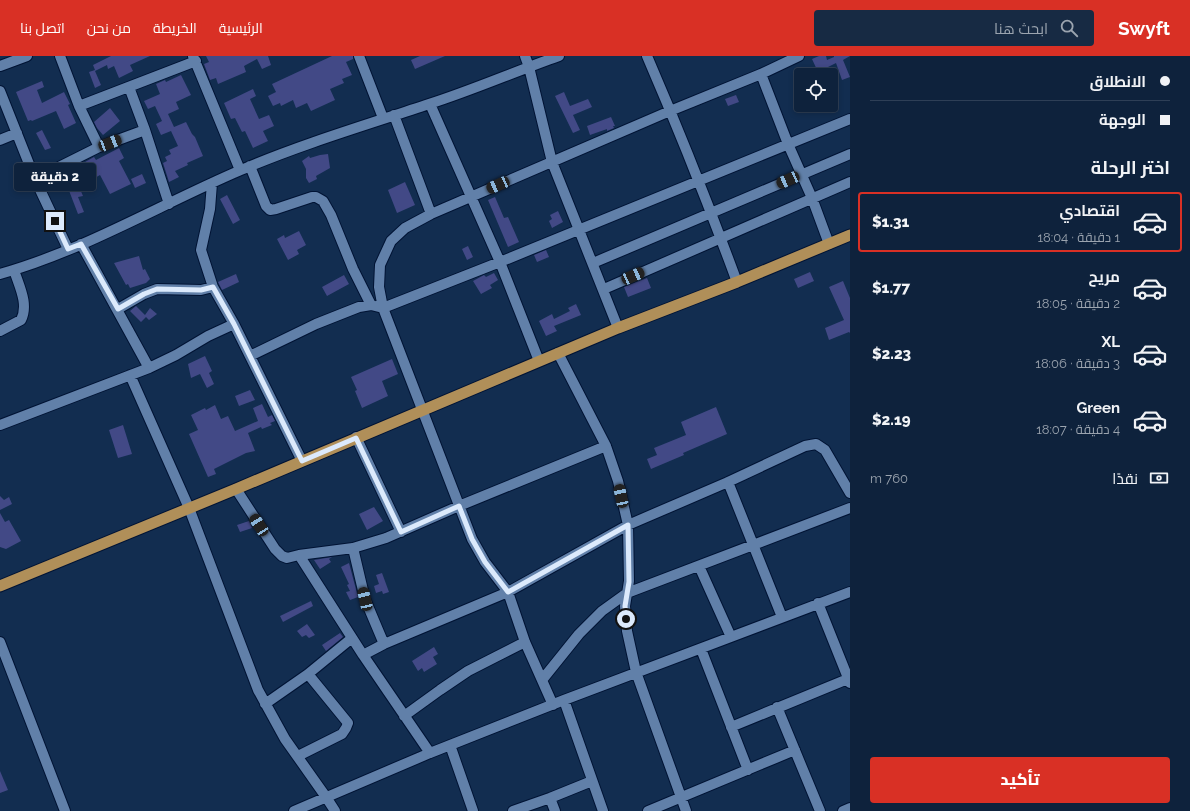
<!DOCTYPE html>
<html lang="ar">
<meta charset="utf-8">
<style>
:root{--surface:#0e223c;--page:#172a43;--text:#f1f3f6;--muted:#9ba4af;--line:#2e3f56;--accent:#d93025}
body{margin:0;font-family:Raleway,Cairo,sans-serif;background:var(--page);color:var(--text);direction:rtl;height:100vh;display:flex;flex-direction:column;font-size:15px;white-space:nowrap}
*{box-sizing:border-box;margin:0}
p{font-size:13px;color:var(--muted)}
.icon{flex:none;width:22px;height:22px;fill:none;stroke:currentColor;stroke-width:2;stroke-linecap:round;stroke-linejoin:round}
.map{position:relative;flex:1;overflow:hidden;direction:ltr}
.panel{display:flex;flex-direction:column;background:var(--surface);width:340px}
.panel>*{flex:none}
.banner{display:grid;align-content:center;height:88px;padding:0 20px;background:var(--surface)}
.tools{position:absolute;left:794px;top:12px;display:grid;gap:8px}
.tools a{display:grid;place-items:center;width:44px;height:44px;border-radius:4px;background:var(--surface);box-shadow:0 2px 6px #0003,0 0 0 1px var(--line);font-size:20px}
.end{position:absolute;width:18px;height:18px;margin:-9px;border:5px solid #dceafc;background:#111;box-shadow:0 0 0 2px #111}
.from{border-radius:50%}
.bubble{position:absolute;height:28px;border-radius:4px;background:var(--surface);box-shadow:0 2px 6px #0003,0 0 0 1px var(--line);font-size:13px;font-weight:800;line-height:28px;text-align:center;direction:rtl}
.car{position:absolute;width:12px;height:24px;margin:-12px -6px;border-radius:5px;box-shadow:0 0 3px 1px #0007;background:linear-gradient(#222 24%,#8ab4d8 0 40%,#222 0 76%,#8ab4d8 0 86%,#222 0)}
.banner b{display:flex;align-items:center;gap:14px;height:38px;font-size:15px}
.banner b+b{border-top:1px solid var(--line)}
.banner i{width:10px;height:10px;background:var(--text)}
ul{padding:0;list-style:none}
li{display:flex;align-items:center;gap:12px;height:60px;margin:0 8px 6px;padding:0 12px;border:2px solid transparent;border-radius:4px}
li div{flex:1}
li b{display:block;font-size:15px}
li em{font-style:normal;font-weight:800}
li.active{border-color:var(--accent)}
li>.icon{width:36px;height:36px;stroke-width:1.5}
h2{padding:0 20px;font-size:18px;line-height:48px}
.pay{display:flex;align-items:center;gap:10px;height:44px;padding:0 20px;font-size:15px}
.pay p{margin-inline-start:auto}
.action{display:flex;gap:8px;margin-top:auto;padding:8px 20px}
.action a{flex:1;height:46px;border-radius:4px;background:var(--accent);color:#fff;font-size:16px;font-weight:800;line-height:46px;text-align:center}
header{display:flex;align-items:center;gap:24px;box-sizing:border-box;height:56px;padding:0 20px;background:var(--accent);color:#fff}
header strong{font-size:19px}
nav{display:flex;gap:22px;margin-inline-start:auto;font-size:14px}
.search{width:280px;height:36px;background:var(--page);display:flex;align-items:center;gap:10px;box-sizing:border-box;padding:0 14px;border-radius:4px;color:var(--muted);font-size:15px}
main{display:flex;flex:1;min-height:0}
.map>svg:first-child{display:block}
.building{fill:#424986}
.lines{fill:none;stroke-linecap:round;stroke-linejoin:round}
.minor-casing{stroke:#001334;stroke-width:12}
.trunk-casing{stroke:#001334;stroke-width:13}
.minor{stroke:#6180a9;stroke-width:10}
.trunk{stroke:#b08f59;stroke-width:11}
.route{stroke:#dceafc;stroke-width:5}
</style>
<header>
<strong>Swyft</strong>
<div class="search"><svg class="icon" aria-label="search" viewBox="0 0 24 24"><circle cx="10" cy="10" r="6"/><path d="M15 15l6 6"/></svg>ابحث هنا</div>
<nav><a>الرئيسية</a><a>الخريطة</a><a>من نحن</a><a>اتصل بنا</a></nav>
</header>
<main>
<section class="panel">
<div class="banner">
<b><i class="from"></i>الانطلاق</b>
<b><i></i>الوجهة</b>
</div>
<h2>اختر الرحلة</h2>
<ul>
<li class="active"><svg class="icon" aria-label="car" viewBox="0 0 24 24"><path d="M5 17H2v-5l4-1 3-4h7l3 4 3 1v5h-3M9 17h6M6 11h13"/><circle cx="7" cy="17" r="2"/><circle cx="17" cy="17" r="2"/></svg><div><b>اقتصادي</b><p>1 دقيقة · 18:04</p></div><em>$1.31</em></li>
<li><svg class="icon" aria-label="car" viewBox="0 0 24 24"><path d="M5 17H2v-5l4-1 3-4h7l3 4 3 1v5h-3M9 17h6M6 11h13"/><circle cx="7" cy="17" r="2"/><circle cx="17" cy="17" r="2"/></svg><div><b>مريح</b><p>2 دقيقة · 18:05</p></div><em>$1.77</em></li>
<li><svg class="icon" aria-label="car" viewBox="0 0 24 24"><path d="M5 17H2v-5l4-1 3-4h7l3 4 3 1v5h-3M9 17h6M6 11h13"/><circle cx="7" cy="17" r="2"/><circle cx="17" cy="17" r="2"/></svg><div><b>XL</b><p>3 دقيقة · 18:06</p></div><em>$2.23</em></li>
<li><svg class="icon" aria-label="car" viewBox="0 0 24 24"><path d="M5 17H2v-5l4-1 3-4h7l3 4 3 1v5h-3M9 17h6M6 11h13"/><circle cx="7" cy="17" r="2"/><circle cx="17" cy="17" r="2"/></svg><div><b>Green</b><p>4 دقيقة · 18:07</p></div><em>$2.19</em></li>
</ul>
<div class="pay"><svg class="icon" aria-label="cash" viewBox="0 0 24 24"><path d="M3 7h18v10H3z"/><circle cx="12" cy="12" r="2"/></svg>نقدًا<p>760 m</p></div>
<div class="action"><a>تأكيد</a></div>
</section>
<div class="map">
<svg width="850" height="755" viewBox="0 0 850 755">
<rect width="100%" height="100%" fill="#122d50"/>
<path class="building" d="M111,0H150L130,9L133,15L119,22L114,10L108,13L107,9L95,15L101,29L95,32L89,16L95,14L93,9Z
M206,0H268L271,9L262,13L257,3L244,10L246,16L218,28L216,22L210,24L204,8L209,6Z
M332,0H353V3L346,6L352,19L342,23L344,27L330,33L335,44L311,55L307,47L296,52L293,44L281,50L280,47L273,50L268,40L276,36L272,28Z
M420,0H445L415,13L411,4Z
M819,0H826L827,4L834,1V0H850L843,4L850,21L842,24L836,7L818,16L812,3Z
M181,19L191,39L176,46L179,53L168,58L174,71L186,66L192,78L195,81L203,100L187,107L188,109L175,115L179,121L169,126L163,107L167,105L165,101L171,98L169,94L178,90L171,75L161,79L156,68L162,65L155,50L148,53L144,45L160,38L156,28L165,24L166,26Z
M42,25L44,31L37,34L42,47L64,36L70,48L68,49L76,67L64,73L56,55L32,65L31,64L28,65L16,36Z
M253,33L256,40L250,43L259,63L269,59L274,70L263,75L268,85L253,92L245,75L242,76L235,62L231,63L224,47Z
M564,36L570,50L588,43L592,51L573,59L580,74L573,77L555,40Z
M736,39L739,46L728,50L725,43Z
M110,52L120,65L103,79L97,72L94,66Z
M611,61L615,70H613L614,72L607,75V73L590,79L587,70Z
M42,74L51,92L45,94L36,77Z
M119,92L124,102L119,105L131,128L110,138L100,119L93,123L91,120L77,126L83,140L78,141L84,156L78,158L68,132L72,130L67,118L62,120L61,117L72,112L75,120H91L85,106L94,101L96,104Z
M328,98L330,112L316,120L317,123L309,127L306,122V113L302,105L309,100L310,102L320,99Z
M142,118L146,127L135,132L131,123Z
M405,126L415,149L397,157L388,134Z
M227,139L240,164L233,168L220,143Z
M495,141L504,162L508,161L519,186L508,191L488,144Z
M558,155L563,166L552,172L549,165L552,163L550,159Z
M299,175L306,189L297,194L299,198L288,204L277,183L284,179L285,182Z
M468,190L473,201L467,204L462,193Z
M546,194L549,201L537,206L534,199Z
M139,200L143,214L145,213L150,223L146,227L130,232L128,228L126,229L114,207Z
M810,216L814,225L798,232L794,223Z
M494,217L498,224L490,229L492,232L481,238L473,225L484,219L486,221Z
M236,218L239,226L222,234L218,226Z
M344,219L349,228L327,240L322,231Z
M647,222L651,232L628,241L624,231Z
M843,225L850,242V277L849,276L829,284L825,272L844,264L829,231Z
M576,248L581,259L554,270L557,275L546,280L539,265L552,258L554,263L570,255L568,252Z
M136,250L145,259L150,252L157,258L149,264L146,261L141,266L130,255Z
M205,300L212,315L209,317L214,328L207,332L200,318L191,322L188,308Z
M392,303L398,318L382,325L388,340L362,352L355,335L357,334L351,321Z
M250,334L255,344L239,350L235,340Z
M262,348L268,361L272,359L275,365L270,367L272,369L262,373L261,371L248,377L255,395L246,397L214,413L216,418L208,421L189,378L198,374L191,359L205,352L206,354L215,349L221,363L228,360L235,375L258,365L253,352Z
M716,351L727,378L683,397L684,399L651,413L647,403L657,399L654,392L686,379L681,366Z
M123,369L132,398L118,402L109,374Z
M0,440L4,444L9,441L12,448L0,454Z
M374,451L383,465L367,474L359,458Z
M0,457L5,466L9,464L21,485L6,493L0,491Z
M249,465L252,472L240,476L237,469Z
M332,501L329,503L331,506L320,513L314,504Z
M349,507L358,541L350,544L346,536L350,535L347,529L349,528L341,511Z
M382,517L389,536L383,538L382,535L376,537L374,530L379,528L376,519Z
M311,545L313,550L283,566L280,560Z
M307,568L315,579L309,582L306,579L302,581L297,575Z
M340,577L343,581L326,595L322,589Z
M434,591L438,598L433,601L437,608L424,616L422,612L418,615L412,605Z
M0,715L8,734L0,737Z"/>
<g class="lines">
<defs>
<path id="minor" d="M60,0L79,50L99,91
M193,0L240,114
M359,0L383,62
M525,0L529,11L552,106L618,272
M647,0C679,74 709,150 737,226
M0,10L27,0
M761,18L788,88L812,142L829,188
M129,31L145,74L169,148
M0,35L35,123L68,193
M430,48L500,206L539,305
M79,50L196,5
M394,59L431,158
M0,84L17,77
M250,110L266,150L270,154L276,153L312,141H316L323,145L331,159L353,213L371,249
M35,123L99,91L145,74
M212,127L210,153L201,194L213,231L234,268L302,405
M81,188L149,312
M593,207L850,98
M0,218C85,194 161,148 241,114C302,88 366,69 429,48C473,34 516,15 559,0
M604,233L850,126
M118,253L144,238L157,233L201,234L213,231
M0,275L21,264C29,248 19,230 14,214
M558,297L606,390L618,425L628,469L629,525L625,550L627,575L636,616L686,755
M250,300L316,268L359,251L371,249L383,252L500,206L850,63
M130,319L189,452L258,634L285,683L326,741L335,755
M0,369L149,312L176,299L208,280L234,268
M356,381L401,476
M728,426L782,561
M236,433L275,493L282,500L287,502L299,499L353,492L386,482L459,450L606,390
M353,492L365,543L384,588
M299,499L363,599L430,697
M699,510L731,581
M818,547L850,627
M0,586L65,755
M701,593L748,714
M363,599L384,588L508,536L628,469L728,426L805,390L816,388L825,394L850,437
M542,624L579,578L602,555L627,537L850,452
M564,644L603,755
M265,648L308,618L352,582
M553,649L525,586L508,536L485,506L472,483L383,252L379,231L380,209L391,185L405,172L431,158L670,55L761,18L799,0
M777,651L820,755
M404,660L440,634L468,615L525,586
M731,671L850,622
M450,689L473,755
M298,700L342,678L346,672L348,667L308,618
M550,742L555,755
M294,755L430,697L564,644L850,536
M513,755L550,742L592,725
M648,755L795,694
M843,755L850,752"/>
<path id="trunk" d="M0,530L236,433L618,272L737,226L850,179"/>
</defs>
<use href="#minor" class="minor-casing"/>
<use href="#trunk" class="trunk-casing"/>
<use href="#minor" class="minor"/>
<use href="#trunk" class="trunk"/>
</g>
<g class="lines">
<path class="route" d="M55,165L68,193L81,188L118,253L144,238L157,233L201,234L213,231L234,268L302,405L356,382L401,476L459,450L472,483L485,506L508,536L628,469L629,526L625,550L626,563"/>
</g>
</svg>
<div class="tools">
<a><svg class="icon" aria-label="locate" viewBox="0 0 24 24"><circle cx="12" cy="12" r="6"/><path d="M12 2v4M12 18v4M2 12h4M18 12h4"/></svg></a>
</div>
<i class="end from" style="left:626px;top:563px"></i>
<i class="end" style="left:55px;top:165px"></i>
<div class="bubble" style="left:14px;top:107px;width:82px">2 دقيقة</div>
<i class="car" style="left:110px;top:87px;rotate:69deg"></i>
<i class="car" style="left:788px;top:124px;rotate:246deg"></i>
<i class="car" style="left:498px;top:129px;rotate:246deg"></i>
<i class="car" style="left:633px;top:220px;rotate:66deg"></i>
<i class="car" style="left:621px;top:440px;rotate:348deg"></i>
<i class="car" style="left:259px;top:469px;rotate:327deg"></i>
<i class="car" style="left:365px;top:543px;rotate:347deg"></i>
</div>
</main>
